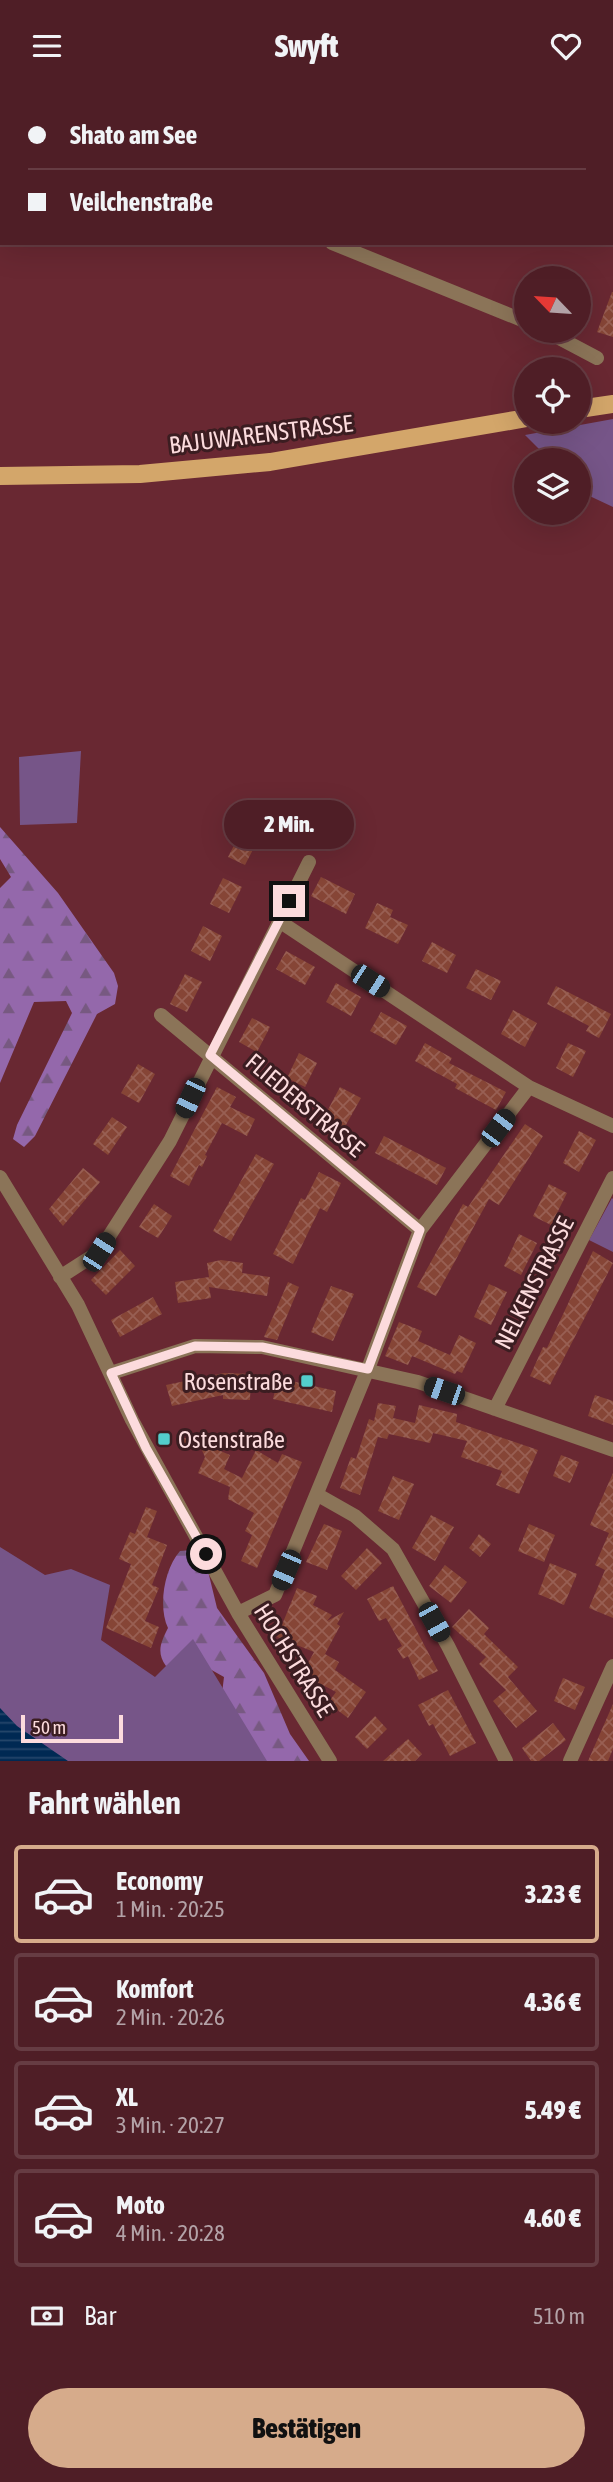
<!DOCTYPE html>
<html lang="de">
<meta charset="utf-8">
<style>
:root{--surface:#4f1e26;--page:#55272e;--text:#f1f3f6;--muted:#b3a2a7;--line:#663c43;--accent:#d6ab8b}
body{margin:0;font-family:"Asap Condensed",sans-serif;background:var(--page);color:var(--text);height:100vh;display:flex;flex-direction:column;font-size:26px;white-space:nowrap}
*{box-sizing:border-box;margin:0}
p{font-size:23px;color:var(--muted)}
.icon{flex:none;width:38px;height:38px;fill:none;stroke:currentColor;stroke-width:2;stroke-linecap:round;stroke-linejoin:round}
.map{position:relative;height:1670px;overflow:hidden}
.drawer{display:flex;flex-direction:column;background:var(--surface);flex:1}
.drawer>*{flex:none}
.hud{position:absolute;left:0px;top:0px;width:614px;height:154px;box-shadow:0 7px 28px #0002,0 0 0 2px var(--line);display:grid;align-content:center;height:154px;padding:0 28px;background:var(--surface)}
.needle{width:46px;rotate:295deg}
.tools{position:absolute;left:514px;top:175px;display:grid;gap:14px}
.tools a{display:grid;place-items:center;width:77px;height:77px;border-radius:50%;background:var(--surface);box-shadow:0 7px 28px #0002,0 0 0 2px var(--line);font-size:35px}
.scale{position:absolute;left:21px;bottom:18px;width:102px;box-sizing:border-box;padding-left:7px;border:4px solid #fcdbdd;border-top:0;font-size:19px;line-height:24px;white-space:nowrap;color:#fcdbdd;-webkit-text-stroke:5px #3b1d21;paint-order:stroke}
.end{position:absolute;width:32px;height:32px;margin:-16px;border:9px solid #fcdbdd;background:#111;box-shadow:0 0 0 4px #111}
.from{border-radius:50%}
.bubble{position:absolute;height:49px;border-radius:24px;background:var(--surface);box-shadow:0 7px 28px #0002,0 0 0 2px var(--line);font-size:23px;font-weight:800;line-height:49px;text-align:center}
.car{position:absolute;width:21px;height:42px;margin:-21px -10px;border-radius:9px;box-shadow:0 0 5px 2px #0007;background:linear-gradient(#222 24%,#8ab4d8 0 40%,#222 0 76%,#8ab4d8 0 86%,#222 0)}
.hud b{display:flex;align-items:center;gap:24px;height:66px;font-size:26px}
.hud b+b{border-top:2px solid var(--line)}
.hud i{width:18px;height:18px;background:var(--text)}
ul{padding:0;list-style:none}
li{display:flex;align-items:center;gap:21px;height:98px;margin:0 14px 10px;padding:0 14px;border:4px solid var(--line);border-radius:7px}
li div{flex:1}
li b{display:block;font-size:26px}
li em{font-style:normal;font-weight:800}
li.active{border-color:var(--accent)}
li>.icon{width:63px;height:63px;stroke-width:1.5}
h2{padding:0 28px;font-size:32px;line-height:84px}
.pay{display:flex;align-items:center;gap:18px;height:77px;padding:0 28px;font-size:26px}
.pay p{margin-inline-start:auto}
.primary-button{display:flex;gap:14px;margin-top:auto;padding:14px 28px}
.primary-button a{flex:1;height:80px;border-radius:42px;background:var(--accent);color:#111;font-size:28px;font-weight:800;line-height:80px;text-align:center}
header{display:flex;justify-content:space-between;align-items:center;height:91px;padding:0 28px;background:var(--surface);font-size:32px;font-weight:800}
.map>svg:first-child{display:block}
.forest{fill:url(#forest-firs)}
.park{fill:#765588}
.water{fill:url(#water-rules)}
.building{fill:url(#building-cross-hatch)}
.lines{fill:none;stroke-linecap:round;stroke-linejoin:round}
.minor{stroke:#8b7458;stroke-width:14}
.major{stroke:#d3a66a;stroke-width:18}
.route{stroke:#fcdbdd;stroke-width:9}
.poi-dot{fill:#53cdcb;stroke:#3b1d21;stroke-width:2.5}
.labels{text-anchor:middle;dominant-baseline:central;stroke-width:6;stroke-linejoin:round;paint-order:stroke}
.street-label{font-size:24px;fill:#fcdbdd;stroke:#3b1d21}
.poi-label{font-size:24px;fill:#fcdbdd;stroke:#3b1d21;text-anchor:end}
</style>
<header><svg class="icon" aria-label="menu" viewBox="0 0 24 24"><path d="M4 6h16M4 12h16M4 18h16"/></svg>Swyft<svg class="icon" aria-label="heart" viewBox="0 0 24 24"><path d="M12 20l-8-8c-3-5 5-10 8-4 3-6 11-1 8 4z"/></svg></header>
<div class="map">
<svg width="613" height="1670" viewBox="0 0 613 1670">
<defs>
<pattern id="forest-firs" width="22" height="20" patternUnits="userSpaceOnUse" patternTransform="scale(1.75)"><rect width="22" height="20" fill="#9468ab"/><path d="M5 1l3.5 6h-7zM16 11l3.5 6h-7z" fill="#775981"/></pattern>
<pattern id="water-rules" width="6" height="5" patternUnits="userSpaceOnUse" patternTransform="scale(1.75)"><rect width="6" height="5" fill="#002953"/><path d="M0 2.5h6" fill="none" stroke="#26476b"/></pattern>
<pattern id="building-cross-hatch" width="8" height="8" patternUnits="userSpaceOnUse" patternTransform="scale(1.75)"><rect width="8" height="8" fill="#864536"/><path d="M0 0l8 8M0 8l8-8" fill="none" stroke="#985f53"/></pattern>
</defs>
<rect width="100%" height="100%" fill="#692832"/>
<path class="forest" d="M0,736L58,802L114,882L118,895L115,913L97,923L35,1045L24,1056L13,1048L17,1034L72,922L66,910L34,911L0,992V797L11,786L0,768Z
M193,1459L208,1480L217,1517L264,1582L290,1643L309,1670H240L220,1619L224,1586L192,1568L166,1575C156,1561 161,1551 168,1537C158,1516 164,1478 180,1460Z"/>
<path class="park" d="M613,328V416L579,400V369H550L525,344Z
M81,660L77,732L20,734L19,666Z
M612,1107L613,1108V1161L589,1149Z
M0,1456L45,1484L71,1478L110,1494L101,1549L155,1586L193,1548L267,1670H0Z"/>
<path class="water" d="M0,1617L17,1635L68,1670H0Z"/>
<path class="building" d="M612,201H613V246L597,241Z
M241,741L258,749L245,774L228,766Z
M321,786L355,803L346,823L311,805Z
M223,787L242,796L229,822L210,813Z
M377,812L393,819L390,826L408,834L398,853L365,837Z
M203,835L222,845L210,870L191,860Z
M432,851L456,864L447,882L422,870Z
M286,860L315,876L305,894L276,878Z
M476,878L501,890L491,909L466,897Z
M185,883L202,891L187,921L170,913Z
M336,892L361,906L351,925L326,911Z
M556,895L611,923L599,947L586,940L589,935L547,913Z
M513,919L537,932L525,956L501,943Z
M381,921L407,935L396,954L370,940Z
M252,927L270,936L257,961L239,951Z
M425,952L452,967L449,972L506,1001L496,1019L455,997L457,993L415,970Z
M568,952L586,960L573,986L556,977Z
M299,962L317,972L305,996L287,987Z
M138,973L155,983L139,1012L121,1002Z
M217,996L236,1006L230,1016L255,1028L247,1045L222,1032L205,1064L207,1065L202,1076L199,1074L189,1095L170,1085Z
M340,996L361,1007L342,1041L322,1030Z
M112,1026L127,1036L108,1064L93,1053Z
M525,1033L543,1045L499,1114L489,1108L436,1205L417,1196L463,1113L468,1116Z
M579,1040L596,1049L579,1081L563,1072Z
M384,1045L446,1077L437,1094L375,1062Z
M256,1063L274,1073L231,1150L213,1140Z
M83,1077L100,1091L63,1135L49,1118Z
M319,1081L341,1092L327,1121L320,1117L293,1173L273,1163L301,1107L305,1109Z
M549,1093L567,1102L551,1134L533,1125Z
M154,1113L172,1125L158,1147L139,1136Z
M519,1143L537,1152L521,1184L504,1175Z
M120,1159L135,1175L106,1204L91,1189Z
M593,1160L613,1172L550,1294L530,1285L543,1256L547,1257Z
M221,1169L243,1172L242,1182L270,1186L267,1205L209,1196L211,1207L178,1212L175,1191L209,1186L207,1172Z
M288,1191L299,1196L277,1249L268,1247L264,1246Z
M489,1193L507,1201L491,1234L474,1226Z
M331,1195L354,1203L333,1250L311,1241Z
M153,1206L162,1223L120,1246L111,1229Z
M399,1231L422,1240L418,1250L450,1264L459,1244L476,1252L462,1282L457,1280L455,1283L412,1265L408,1274L385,1265Z
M224,1282L251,1283L250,1309L223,1308V1304L172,1315L166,1294Z
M278,1287L336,1300L332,1321L273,1308Z
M595,1304L613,1310V1334L588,1325Z
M378,1312L396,1315L393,1327L415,1332L419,1314L457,1323L456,1331L538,1359L519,1403L496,1394L502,1380L461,1366L467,1350L433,1342L430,1352L389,1343L387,1348L378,1346L360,1404L340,1397L351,1366L356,1368L369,1328L374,1330Z
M210,1344L199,1351L230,1364L224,1378L242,1387L256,1359L278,1372L282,1363L302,1371L257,1477L241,1470L252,1444L245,1440L254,1422L228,1408L230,1396L198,1382L205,1366L198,1351L183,1359L177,1348Z
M561,1364L579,1371L570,1392L553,1385Z
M613,1382V1527L589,1517L605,1479L595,1474L609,1442L590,1434Z
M393,1385L414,1393L399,1429L378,1420Z
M146,1416L157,1420L147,1446L167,1454L152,1494L159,1497L145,1530L159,1536L151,1557L106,1537L131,1473L119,1468L130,1441L135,1443Z
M431,1424L454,1436L435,1470L412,1457Z
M324,1433L342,1440L327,1479L306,1471Z
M529,1433L555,1444L544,1471L518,1460Z
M479,1443L491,1453L480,1466L469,1457Z
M367,1457L382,1472L356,1499L341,1485Z
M550,1472L577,1483L564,1514L538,1503Z
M445,1474L467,1491L451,1512L429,1495Z
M393,1495L438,1580L419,1589L408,1565L403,1568L397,1558L402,1555L386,1527L379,1530L367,1508Z
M297,1497L317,1505L313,1514L332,1524L327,1530L344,1521L337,1533L340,1535L325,1563L339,1571L335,1579L366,1601L348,1627L328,1612L336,1601L302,1583L314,1561L277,1546Z
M469,1518L489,1537L484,1543L518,1576L508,1586L537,1620L516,1637L493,1610L506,1599L479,1573L486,1566L452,1536Z
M563,1587L585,1596L575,1619L554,1610Z
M448,1599L476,1652L450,1665L433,1633L429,1635L418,1614Z
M613,1613V1658L608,1670H588Z
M375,1625L387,1638L367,1658L355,1646Z
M553,1632L566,1649L539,1670H531L522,1657Z
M408,1648L422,1663L415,1670H383Z"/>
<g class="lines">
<path class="minor" d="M0,17L2,18
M332,152L527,231
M546,240L597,267
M279,830L529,996L613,1035
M161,924L420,1139
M0,1086L78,1214L132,1329L238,1522L330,1670
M60,1186L99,1161L170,1050L309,771
M111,1282L195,1255L262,1256L418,1291L613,1359
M495,1318L613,1087
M318,1404L355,1425L393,1458L448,1555L506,1670
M238,1522L275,1504L368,1278L420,1139L529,996
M570,1670L613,1575"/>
<path class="major" d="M579,318L613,313
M0,385L140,383L270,371L527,327"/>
</g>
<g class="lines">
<path class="route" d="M206,1463L146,1357L111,1282L195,1255L262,1256L368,1278L420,1139L210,964L289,810"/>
</g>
<g class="poi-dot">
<rect x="300" y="1283" width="14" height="14" rx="3.5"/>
<rect x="157" y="1341" width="14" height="14" rx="3.5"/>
</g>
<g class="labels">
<g class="street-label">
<text transform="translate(261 343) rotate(-7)">BAJUWARENSTRASSE</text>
<text transform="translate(305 1014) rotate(40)">FLIEDERSTRASSE</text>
<text transform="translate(534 1192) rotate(-63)">NELKENSTRASSE</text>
<text transform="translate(294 1569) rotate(58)">HOCHSTRASSE</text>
</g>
<g class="poi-label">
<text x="293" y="1290">Rosenstraße</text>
<text x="178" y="1348" text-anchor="start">Ostenstraße</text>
</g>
</g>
</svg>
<div class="tools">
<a><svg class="needle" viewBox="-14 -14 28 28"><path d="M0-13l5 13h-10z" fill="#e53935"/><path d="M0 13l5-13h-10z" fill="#b3a2a7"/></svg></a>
<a><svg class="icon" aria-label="locate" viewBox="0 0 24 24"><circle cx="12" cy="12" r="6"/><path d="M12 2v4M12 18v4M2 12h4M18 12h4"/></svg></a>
<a><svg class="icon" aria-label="layers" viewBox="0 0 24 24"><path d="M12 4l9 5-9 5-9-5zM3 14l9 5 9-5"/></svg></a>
</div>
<div class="scale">50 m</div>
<i class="end from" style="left:206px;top:1463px"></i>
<i class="end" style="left:289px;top:810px"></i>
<div class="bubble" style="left:224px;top:709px;width:130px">2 Min.</div>
<i class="car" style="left:370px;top:890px;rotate:123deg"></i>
<i class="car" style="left:190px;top:1007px;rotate:205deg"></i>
<i class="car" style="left:498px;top:1037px;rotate:37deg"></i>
<i class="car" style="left:99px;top:1161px;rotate:33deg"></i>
<i class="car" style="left:444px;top:1300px;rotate:289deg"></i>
<i class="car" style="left:286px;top:1479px;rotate:203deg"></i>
<i class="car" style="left:434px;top:1531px;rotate:151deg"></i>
<div class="hud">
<b><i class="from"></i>Shato am See</b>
<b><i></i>Veilchenstraße</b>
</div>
</div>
<section class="drawer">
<h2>Fahrt wählen</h2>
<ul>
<li class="active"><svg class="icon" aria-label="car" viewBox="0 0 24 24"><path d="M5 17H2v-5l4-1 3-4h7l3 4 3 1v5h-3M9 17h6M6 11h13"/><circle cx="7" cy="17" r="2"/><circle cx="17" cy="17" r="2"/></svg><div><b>Economy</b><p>1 Min. · 20:25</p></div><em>3.23 €</em></li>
<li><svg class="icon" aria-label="car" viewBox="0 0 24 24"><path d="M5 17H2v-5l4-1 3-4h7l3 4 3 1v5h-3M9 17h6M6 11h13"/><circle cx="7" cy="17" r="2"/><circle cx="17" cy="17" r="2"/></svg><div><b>Komfort</b><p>2 Min. · 20:26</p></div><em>4.36 €</em></li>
<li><svg class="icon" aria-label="car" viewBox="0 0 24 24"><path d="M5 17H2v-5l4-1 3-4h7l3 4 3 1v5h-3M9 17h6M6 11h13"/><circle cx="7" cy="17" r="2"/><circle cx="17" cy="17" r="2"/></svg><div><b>XL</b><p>3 Min. · 20:27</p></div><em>5.49 €</em></li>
<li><svg class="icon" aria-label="car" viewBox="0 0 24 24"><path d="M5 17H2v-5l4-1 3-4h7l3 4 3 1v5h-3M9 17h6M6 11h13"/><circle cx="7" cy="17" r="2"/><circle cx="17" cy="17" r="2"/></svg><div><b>Moto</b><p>4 Min. · 20:28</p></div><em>4.60 €</em></li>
</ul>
<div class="pay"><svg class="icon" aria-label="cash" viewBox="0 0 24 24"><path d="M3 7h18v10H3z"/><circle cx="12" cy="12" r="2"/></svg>Bar<p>510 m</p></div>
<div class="primary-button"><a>Bestätigen</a></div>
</section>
